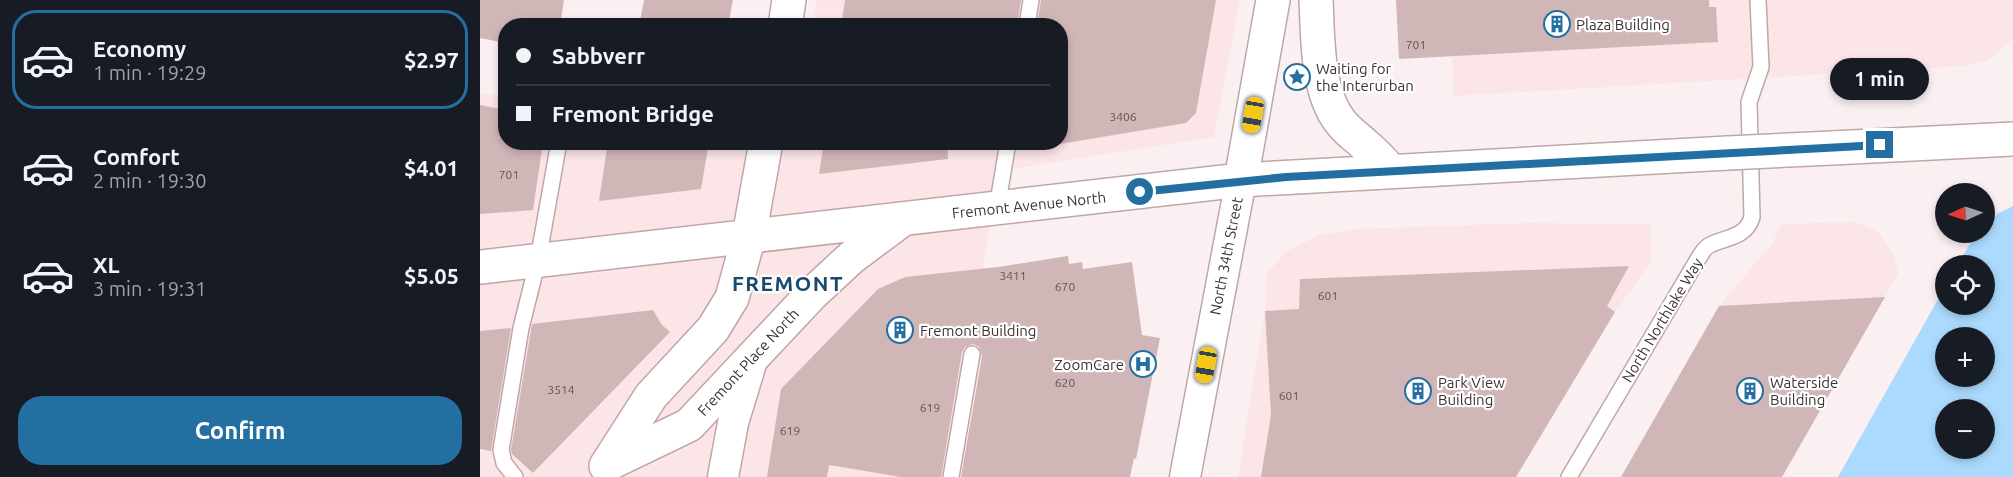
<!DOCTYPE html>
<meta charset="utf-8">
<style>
:root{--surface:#171b24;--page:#242831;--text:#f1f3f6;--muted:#9ea1a6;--line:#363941;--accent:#236fa2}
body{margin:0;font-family:Ubuntu,sans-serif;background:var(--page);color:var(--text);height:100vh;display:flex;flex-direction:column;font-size:22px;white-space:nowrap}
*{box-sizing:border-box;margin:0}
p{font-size:20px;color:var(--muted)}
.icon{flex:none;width:33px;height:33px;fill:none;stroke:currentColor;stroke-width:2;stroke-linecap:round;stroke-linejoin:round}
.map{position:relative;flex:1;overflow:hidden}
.details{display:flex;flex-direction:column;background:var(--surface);width:480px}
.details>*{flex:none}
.hud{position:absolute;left:18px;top:18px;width:570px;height:132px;border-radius:24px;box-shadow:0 3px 9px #0003;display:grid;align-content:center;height:132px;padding:0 18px;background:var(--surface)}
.needle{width:39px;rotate:267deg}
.fabs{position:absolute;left:1455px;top:183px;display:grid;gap:12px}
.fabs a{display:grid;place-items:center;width:60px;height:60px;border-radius:50%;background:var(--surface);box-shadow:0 3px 9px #0003;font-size:30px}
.end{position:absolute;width:27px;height:27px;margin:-14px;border:8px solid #236fa2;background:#fff;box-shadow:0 0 0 3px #fff}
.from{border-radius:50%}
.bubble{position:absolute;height:42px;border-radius:21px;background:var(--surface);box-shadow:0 3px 9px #0003;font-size:20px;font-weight:700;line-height:42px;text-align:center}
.car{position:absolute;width:18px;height:36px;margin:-18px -9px;border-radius:8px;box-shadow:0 0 4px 2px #0007;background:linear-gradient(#f5c518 24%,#345 0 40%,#f5c518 0 76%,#345 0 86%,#f5c518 0)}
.hud b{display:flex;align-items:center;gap:21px;height:57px;font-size:22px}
.hud b+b{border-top:2px solid var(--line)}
.hud i{width:15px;height:15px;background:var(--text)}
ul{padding:10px 0 0;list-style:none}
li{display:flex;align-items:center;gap:18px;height:99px;margin:0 12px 9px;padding:0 6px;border:3px solid transparent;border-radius:24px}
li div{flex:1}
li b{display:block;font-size:22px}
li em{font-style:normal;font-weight:700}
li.active{border-color:var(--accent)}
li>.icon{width:54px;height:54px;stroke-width:1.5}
.action{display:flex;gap:12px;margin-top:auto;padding:12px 18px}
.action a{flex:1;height:69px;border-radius:24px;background:var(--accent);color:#fff;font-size:24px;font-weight:700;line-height:69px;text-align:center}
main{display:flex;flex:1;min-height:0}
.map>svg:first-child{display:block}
.built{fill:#fbe5e6}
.water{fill:#abdafe;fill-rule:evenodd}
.building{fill:#d1b6b8}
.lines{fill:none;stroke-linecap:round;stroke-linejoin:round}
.lane-casing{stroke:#c0a6a8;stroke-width:18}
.street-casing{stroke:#c0a6a8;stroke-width:33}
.secondary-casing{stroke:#c0a6a8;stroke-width:36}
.lane{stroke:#fff;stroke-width:15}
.street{stroke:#fff;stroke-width:30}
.secondary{stroke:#fff;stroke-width:33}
.secondary-bridge-casing{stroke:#c0a6a8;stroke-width:36;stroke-linecap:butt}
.secondary-bridge{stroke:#fff;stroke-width:33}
.route{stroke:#236fa2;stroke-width:8}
.labels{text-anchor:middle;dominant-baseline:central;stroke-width:4.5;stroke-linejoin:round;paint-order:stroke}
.number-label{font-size:12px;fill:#625354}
.poi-label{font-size:15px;fill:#3d3233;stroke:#fff;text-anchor:start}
.street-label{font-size:15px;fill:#3d3233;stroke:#fff}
.district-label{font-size:21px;font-weight:bold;letter-spacing:1.5px;fill:#174b6e;stroke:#fff}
</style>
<main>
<section class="details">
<ul>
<li class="active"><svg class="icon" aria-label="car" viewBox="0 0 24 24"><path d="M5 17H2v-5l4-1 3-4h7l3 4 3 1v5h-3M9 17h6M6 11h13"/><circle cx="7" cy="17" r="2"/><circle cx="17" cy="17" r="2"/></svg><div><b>Economy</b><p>1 min · 19:29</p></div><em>$2.97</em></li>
<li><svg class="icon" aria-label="car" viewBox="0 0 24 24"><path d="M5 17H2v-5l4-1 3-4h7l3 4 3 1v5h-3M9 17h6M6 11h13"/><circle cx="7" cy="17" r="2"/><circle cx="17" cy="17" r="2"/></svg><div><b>Comfort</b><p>2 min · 19:30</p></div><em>$4.01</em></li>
<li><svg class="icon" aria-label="car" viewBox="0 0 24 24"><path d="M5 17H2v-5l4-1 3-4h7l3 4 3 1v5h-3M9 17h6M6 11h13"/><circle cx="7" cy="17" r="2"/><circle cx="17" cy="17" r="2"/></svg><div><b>XL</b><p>3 min · 19:31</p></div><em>$5.05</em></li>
</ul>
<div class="action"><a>Confirm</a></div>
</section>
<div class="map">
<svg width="1533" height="477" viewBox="0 0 1533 477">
<rect width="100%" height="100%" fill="#fbf0f1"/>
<path class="built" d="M337,0H760L734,137L519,171L468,477H0V93L25,97L26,142H295L311,145L312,142H580V26L332,25Z
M916,0H1533V36L1529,43L1508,60L1485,66L974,96L972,56Z
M1376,222L1398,232L1413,254L1419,272L1302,477H1141L1239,306L1292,244L1301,224Z
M1048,223L1170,224L1171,263L1135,312L1036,477H758L785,311L786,275L805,252L839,235L877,229Z"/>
<path class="water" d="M1533,206V477H1358L1465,287L1466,304H1504V266L1478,265L1489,245L1501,233L1504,232L1505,228L1517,214ZM1466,338H1504V376H1466ZM1466,410H1504V448H1466Z"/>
<path class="building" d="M0,0H84L80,26H26V43L0,38Z
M164,0H253L248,26H159Z
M365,0H541L537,26H361Z
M561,0H736L716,113L706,123L580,144V26H557Z
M916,0H1229V7H1236L1238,42L919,59Z
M0,105L26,110V142H63L53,210L0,214Z
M128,142H229L221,189L119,201Z
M344,142H467L468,159L339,174Z
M588,256L589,264L602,262L603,269L652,262L662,335L680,338L656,459L654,458L650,477H481L502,356L499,347L493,344L485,347L482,352L461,477H421L349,465L347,477H287L301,389L398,289L425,277L518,267Z
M1149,266L1127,306L1135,312L1036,477H781L791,415L785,311L819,309L820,279Z
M1405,297L1302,477H1141L1239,306Z
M173,310L182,325L190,332L53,473L32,454L31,450L52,324Z
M31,328L11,451L0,449V331Z"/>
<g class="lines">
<defs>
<path id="lane" d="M547,26L551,0
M517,208L528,142
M35,477L24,463L21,450L41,328L58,260L79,142
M471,477L492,354
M1089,477L1218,259C1221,254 1225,247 1230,245C1246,237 1266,238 1272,217L1269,102L1281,67L1278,0"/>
<path id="street" d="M243,477L253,423L273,357
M705,477L761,180"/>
<path id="secondary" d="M836,0C838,39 836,96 864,126C870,133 878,138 885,145C895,153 903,162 911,171
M305,26L309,0
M1352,148L1533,139
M761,180L793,0
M0,267L761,180L1248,153
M128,464L209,425L332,294L372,257L423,219
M126,466L171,396L233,329L252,298L269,236L286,142"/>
</defs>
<use href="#lane" class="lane-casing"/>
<use href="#street" class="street-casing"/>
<use href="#secondary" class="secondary-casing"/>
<use href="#lane" class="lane"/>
<use href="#street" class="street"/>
<use href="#secondary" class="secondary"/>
<defs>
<path id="secondary-bridge" d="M1248,153L1352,148"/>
</defs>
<use href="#secondary-bridge" class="secondary-bridge-casing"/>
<use href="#secondary-bridge" class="secondary-bridge"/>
</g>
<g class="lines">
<path class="route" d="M660,192L806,177L1400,145"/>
</g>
<defs>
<symbol id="building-ring" viewBox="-11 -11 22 22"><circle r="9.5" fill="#fff" stroke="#236fa2" stroke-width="1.5"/><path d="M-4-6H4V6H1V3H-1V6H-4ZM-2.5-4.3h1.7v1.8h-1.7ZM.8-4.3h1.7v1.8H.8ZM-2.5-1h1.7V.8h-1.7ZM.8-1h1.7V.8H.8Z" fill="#236fa2"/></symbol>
<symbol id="sight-ring" viewBox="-11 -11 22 22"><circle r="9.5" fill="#fff" stroke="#236fa2" stroke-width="1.5"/><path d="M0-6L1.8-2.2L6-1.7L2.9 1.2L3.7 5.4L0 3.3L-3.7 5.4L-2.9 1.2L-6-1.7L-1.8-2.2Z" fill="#236fa2"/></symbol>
<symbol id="hospital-ring" viewBox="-11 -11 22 22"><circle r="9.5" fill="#fff" stroke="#236fa2" stroke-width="1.5"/><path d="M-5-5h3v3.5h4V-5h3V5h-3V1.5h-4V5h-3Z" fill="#236fa2"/></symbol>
</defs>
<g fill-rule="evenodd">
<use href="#building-ring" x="1062" y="9" width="30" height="30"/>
<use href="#sight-ring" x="802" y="62" width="30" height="30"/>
<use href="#building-ring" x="405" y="315" width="30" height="30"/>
<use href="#hospital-ring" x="648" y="349" width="30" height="30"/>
<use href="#building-ring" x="923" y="376" width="30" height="30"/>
<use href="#building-ring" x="1255" y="376" width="30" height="30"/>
</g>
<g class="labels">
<g class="number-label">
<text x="936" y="44">701</text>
<text x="643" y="116">3406</text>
<text x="29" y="174">701</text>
<text x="533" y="275">3411</text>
<text x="585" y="286">670</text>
<text x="848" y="295">601</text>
<text x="585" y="382">620</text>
<text x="81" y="389">3514</text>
<text x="809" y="395">601</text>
<text x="450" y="407">619</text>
<text x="310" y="430">619</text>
</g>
<g class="poi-label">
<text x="1096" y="24">Plaza Building</text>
<text x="836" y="68">Waiting for<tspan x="836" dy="17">the Interurban</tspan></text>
<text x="440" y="330">Fremont Building</text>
<text x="644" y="364" text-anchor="end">ZoomCare</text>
<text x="958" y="382">Park View<tspan x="958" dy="17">Building</tspan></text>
<text x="1290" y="382">Waterside<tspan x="1290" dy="17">Building</tspan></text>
</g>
<g class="street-label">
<text transform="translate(549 205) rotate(-6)">Fremont Avenue North</text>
<text transform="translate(746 256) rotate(-79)">North 34th Street</text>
<text transform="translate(1182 320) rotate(-59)">North Northlake Way</text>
<text transform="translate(268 362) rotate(-47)">Fremont Place North</text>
</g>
<g class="district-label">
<text x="308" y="283">FREMONT</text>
</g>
</g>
</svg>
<div class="fabs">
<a><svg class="needle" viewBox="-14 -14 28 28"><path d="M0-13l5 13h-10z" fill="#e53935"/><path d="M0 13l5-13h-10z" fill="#9ea1a6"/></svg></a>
<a><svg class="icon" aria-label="locate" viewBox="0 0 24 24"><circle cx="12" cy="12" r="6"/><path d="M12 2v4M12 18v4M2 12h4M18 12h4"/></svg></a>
<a>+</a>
<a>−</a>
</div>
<i class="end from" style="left:660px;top:192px"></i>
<i class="end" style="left:1400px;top:145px"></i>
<div class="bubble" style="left:1350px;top:58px;width:99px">1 min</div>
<i class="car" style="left:773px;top:115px;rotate:190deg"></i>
<i class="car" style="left:726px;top:365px;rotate:190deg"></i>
<div class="hud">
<b><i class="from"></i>Sabbverr</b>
<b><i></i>Fremont Bridge</b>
</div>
</div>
</main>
